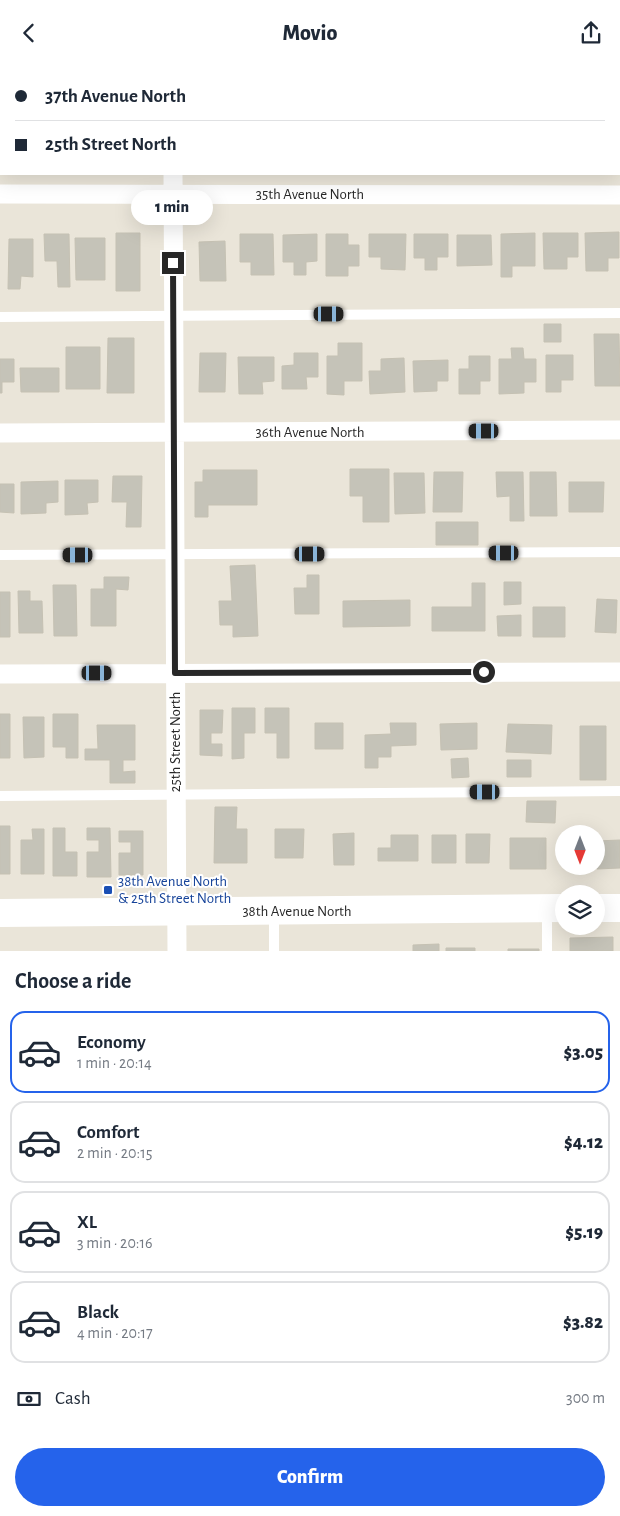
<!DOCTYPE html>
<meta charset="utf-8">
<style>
:root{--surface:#fff;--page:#f2f2f3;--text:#1f2937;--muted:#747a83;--line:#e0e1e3;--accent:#2563eb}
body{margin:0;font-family:"Alegreya Sans",sans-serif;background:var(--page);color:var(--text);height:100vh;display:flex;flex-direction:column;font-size:19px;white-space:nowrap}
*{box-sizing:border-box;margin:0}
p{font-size:16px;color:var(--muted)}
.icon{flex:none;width:28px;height:28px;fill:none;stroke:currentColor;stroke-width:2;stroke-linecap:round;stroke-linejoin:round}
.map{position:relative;height:886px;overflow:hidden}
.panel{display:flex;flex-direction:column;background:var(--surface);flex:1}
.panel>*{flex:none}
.banner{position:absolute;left:0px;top:0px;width:620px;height:110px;box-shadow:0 5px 20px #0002;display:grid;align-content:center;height:110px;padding:0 15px;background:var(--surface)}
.needle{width:32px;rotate:180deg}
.fabs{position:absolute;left:555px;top:760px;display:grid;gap:10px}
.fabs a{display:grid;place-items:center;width:50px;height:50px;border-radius:50%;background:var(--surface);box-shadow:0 5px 20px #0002;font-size:25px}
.end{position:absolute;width:22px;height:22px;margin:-11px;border:6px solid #282828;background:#fff;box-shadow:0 0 0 2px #fff}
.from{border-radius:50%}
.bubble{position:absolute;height:35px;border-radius:18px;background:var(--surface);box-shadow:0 5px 20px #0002;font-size:16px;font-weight:800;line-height:35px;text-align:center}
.car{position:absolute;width:15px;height:30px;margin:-15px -8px;border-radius:6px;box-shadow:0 0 4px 1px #0007;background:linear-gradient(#222 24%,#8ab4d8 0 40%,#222 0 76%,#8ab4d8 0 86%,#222 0)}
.banner b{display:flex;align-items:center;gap:18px;height:48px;font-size:19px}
.banner b+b{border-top:1px solid var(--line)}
.banner i{width:12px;height:12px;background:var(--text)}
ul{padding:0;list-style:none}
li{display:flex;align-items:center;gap:15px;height:82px;margin:0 10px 8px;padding:0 5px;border:2px solid var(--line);border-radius:15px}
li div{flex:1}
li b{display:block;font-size:19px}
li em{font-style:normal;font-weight:800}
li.current{border-color:var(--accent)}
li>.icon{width:45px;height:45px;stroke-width:1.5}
h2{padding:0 15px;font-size:22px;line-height:60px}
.pay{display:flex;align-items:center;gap:12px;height:55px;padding:0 15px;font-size:19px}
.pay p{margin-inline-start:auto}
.action{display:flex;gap:10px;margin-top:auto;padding:10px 15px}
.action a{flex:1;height:58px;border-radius:30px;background:var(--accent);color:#fff;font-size:20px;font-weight:800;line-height:58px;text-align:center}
header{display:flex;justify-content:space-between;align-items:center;height:65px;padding:0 15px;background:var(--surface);font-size:22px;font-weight:800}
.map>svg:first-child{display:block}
.building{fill:#c5c3b8;stroke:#c5c1b3}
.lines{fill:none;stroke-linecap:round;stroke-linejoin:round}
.service{stroke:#fff;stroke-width:10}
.minor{stroke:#fff;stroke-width:19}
.secondary{stroke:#fff;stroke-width:28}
.route{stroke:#282828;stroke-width:6}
.transit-dot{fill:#1a4fb4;stroke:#fff;stroke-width:2}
.labels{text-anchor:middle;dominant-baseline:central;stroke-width:4;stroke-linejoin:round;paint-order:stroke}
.street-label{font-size:15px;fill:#282828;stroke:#fff}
.transit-label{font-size:15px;fill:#164399;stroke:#fff;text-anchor:start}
</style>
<header><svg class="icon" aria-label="back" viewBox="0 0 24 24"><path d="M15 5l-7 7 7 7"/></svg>Movio<svg class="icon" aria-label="share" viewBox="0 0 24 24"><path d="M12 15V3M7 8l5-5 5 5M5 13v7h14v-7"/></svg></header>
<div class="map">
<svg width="620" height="886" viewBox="0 0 620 886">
<rect width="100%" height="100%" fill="#eae5d9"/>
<path class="building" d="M619,167V193H608V206H586L585,168Z
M116,168H140V226H116Z
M535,168V201H512V212H501V169Z
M543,168H578V192H567V204H544Z
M44,169H69L70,222H58L57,196H45Z
M240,169H273L274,210H251V197H240Z
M317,169V196L306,197V210H294V197H283V170Z
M326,169H348V180H359V201H348V211H326Z
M369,169H406L405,205L381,204V192H369Z
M414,169H448V192H437V205H425V193H414Z
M457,170H491L492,200L457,201Z
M75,173H105V215H76Z
M9,174H33V212L21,211L20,224H8Z
M225,176L226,216H200L199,177Z
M544,259H561V277H544Z
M594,269H619L620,321H595Z
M108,273H134V328H107Z
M338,278H362V316H344V330L327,329V291H338Z
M66,282H100V324H66Z
M511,283H523L524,294H536V317H524V328L499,329V294H512Z
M200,288H226L225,327H199Z
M294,288H318V312H306L307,324H282V301L294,300Z
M546,290H573V315H561V327H546Z
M469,291H490V316H480V329H459V304H469Z
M238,292H274V316L262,317L263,329H239Z
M404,293L405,327L370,329L369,306H381V294Z
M0,294H14V317H2V328H0Z
M448,295V316H437V326L414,327L413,296Z
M20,303H59V327H21Z
M350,404H389V457H363V431H350Z
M203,405H257V440H208V452H195V417H203Z
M434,407H463L462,447H433Z
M496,407H523L524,456H510V431L497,432Z
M530,407H556L557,451H530Z
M394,408H424L425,448L395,449Z
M113,411H142L141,462H126L127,437H112Z
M65,415H98V437L87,438L88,449L65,450Z
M58,416V437L46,438V448L21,449V417Z
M569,417H604L603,447H569Z
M0,419H14V448L0,447Z
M436,457H478V480H436Z
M255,500L258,571L233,572V560H220L219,536H232L230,501Z
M307,510H319V549H295L294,523H307Z
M104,512H129L128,525L116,524V561H91V524H104Z
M504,517H521V539L504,540Z
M472,518H485V566H432V542H472Z
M53,520H76L77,571H54Z
M18,526H30V536H42L43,568H19Z
M0,527H10V572H0Z
M597,534L617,535L616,568L595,567Z
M410,535V561L343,562V536Z
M533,542H565V572H533Z
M521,550V571H498L497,551Z
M232,643H255V668H244V693L232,694Z
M265,643H289V693H277V668H265Z
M200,645H223L222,668H211V679H222V691L200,690Z
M0,649H10V693H0Z
M53,649H78V693H66V682H53Z
M23,652H44V692L24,693Z
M315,658H343V684H315Z
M390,658H416V680L391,681V692H378V703H365V670L391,669Z
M477,658V684L441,685L440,659Z
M508,659L552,660L551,689L506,687Z
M97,660H135V695H123V707L135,706V718H110V695H85V684H98Z
M580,661H606V715H580Z
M468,693L469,712L452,713L451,694Z
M507,695H531V712H507Z
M527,736H556L555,758L526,757Z
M215,742H237L236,764H247V798H214Z
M0,761H10V809H0Z
M53,763H65V787H77V811H53Z
M87,763H110L111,812H87V787H99V775H87Z
M32,764H44V809H21V775H33Z
M275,764H304L303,793H275Z
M119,766H143V810H119V788H131V777H119Z
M354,768V800H334L333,769Z
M466,769H490L489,798H466Z
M391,770H418V796H378V783H391Z
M432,770H456V798H432Z
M510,773H546V804H510Z
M620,775V803L597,804L596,776Z
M613,872V886H570V873Z
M439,879V886H413V880Z
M446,883H475V886H446Z
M508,884H539V886H508Z"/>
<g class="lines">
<path class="service" d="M619,7H620
M0,11H1
M0,252L620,248
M0,490L620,487
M0,731L620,726
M547,845V886
M274,847V886"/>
<path class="minor" d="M172,0V1
M173,109L177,886
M0,129L620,130
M0,368L620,365
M0,609L620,607"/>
<path class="secondary" d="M596,843H620
M0,848L564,843"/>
</g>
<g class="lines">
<path class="route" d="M173,198L175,608L484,607"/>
</g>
<rect class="transit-dot" x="103" y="820" width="10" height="10" rx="2.5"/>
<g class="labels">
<g class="street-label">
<text x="310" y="129">35th Avenue North</text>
<text x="310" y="367">36th Avenue North</text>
<text transform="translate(175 677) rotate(-90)">25th Street North</text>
<text x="297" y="846">38th Avenue North</text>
</g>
<g class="transit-label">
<text x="118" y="816">38th Avenue North<tspan x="118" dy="17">&amp; 25th Street North</tspan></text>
</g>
</g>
</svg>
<div class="fabs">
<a><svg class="needle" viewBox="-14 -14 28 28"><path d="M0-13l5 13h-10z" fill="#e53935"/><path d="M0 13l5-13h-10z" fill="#747a83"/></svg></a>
<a><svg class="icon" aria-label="layers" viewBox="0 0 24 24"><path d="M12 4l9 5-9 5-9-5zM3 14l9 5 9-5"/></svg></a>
</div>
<i class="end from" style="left:484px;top:607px"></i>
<i class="end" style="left:173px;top:198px"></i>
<div class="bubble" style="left:131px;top:125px;width:82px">1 min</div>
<i class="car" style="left:329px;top:249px;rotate:90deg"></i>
<i class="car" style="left:484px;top:366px;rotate:270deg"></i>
<i class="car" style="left:504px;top:488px;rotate:270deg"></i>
<i class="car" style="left:310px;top:489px;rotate:90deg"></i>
<i class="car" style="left:78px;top:490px;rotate:270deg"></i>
<i class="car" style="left:97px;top:608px;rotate:90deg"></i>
<i class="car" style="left:485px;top:727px;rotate:270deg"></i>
<div class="banner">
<b><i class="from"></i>37th Avenue North</b>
<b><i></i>25th Street North</b>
</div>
</div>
<section class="panel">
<h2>Choose a ride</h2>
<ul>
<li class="current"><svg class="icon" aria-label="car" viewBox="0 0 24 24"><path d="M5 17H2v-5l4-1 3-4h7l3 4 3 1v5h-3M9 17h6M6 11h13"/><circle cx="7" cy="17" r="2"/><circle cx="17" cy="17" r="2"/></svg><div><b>Economy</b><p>1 min · 20:14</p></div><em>$3.05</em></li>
<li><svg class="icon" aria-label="car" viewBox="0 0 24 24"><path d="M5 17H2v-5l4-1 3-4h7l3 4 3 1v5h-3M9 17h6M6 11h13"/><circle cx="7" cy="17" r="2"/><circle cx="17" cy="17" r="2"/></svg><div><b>Comfort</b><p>2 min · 20:15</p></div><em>$4.12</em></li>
<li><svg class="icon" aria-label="car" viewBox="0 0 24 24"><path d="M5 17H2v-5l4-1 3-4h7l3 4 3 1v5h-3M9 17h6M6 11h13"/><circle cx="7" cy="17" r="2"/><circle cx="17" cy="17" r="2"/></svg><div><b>XL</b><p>3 min · 20:16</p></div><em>$5.19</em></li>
<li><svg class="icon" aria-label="car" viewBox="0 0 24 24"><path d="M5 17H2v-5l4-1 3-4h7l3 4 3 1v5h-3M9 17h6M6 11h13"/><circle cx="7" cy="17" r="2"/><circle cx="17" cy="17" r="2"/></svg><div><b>Black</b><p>4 min · 20:17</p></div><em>$3.82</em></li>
</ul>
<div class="pay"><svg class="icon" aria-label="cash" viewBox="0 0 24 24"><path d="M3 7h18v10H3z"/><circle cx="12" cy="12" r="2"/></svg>Cash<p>300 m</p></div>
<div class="action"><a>Confirm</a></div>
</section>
